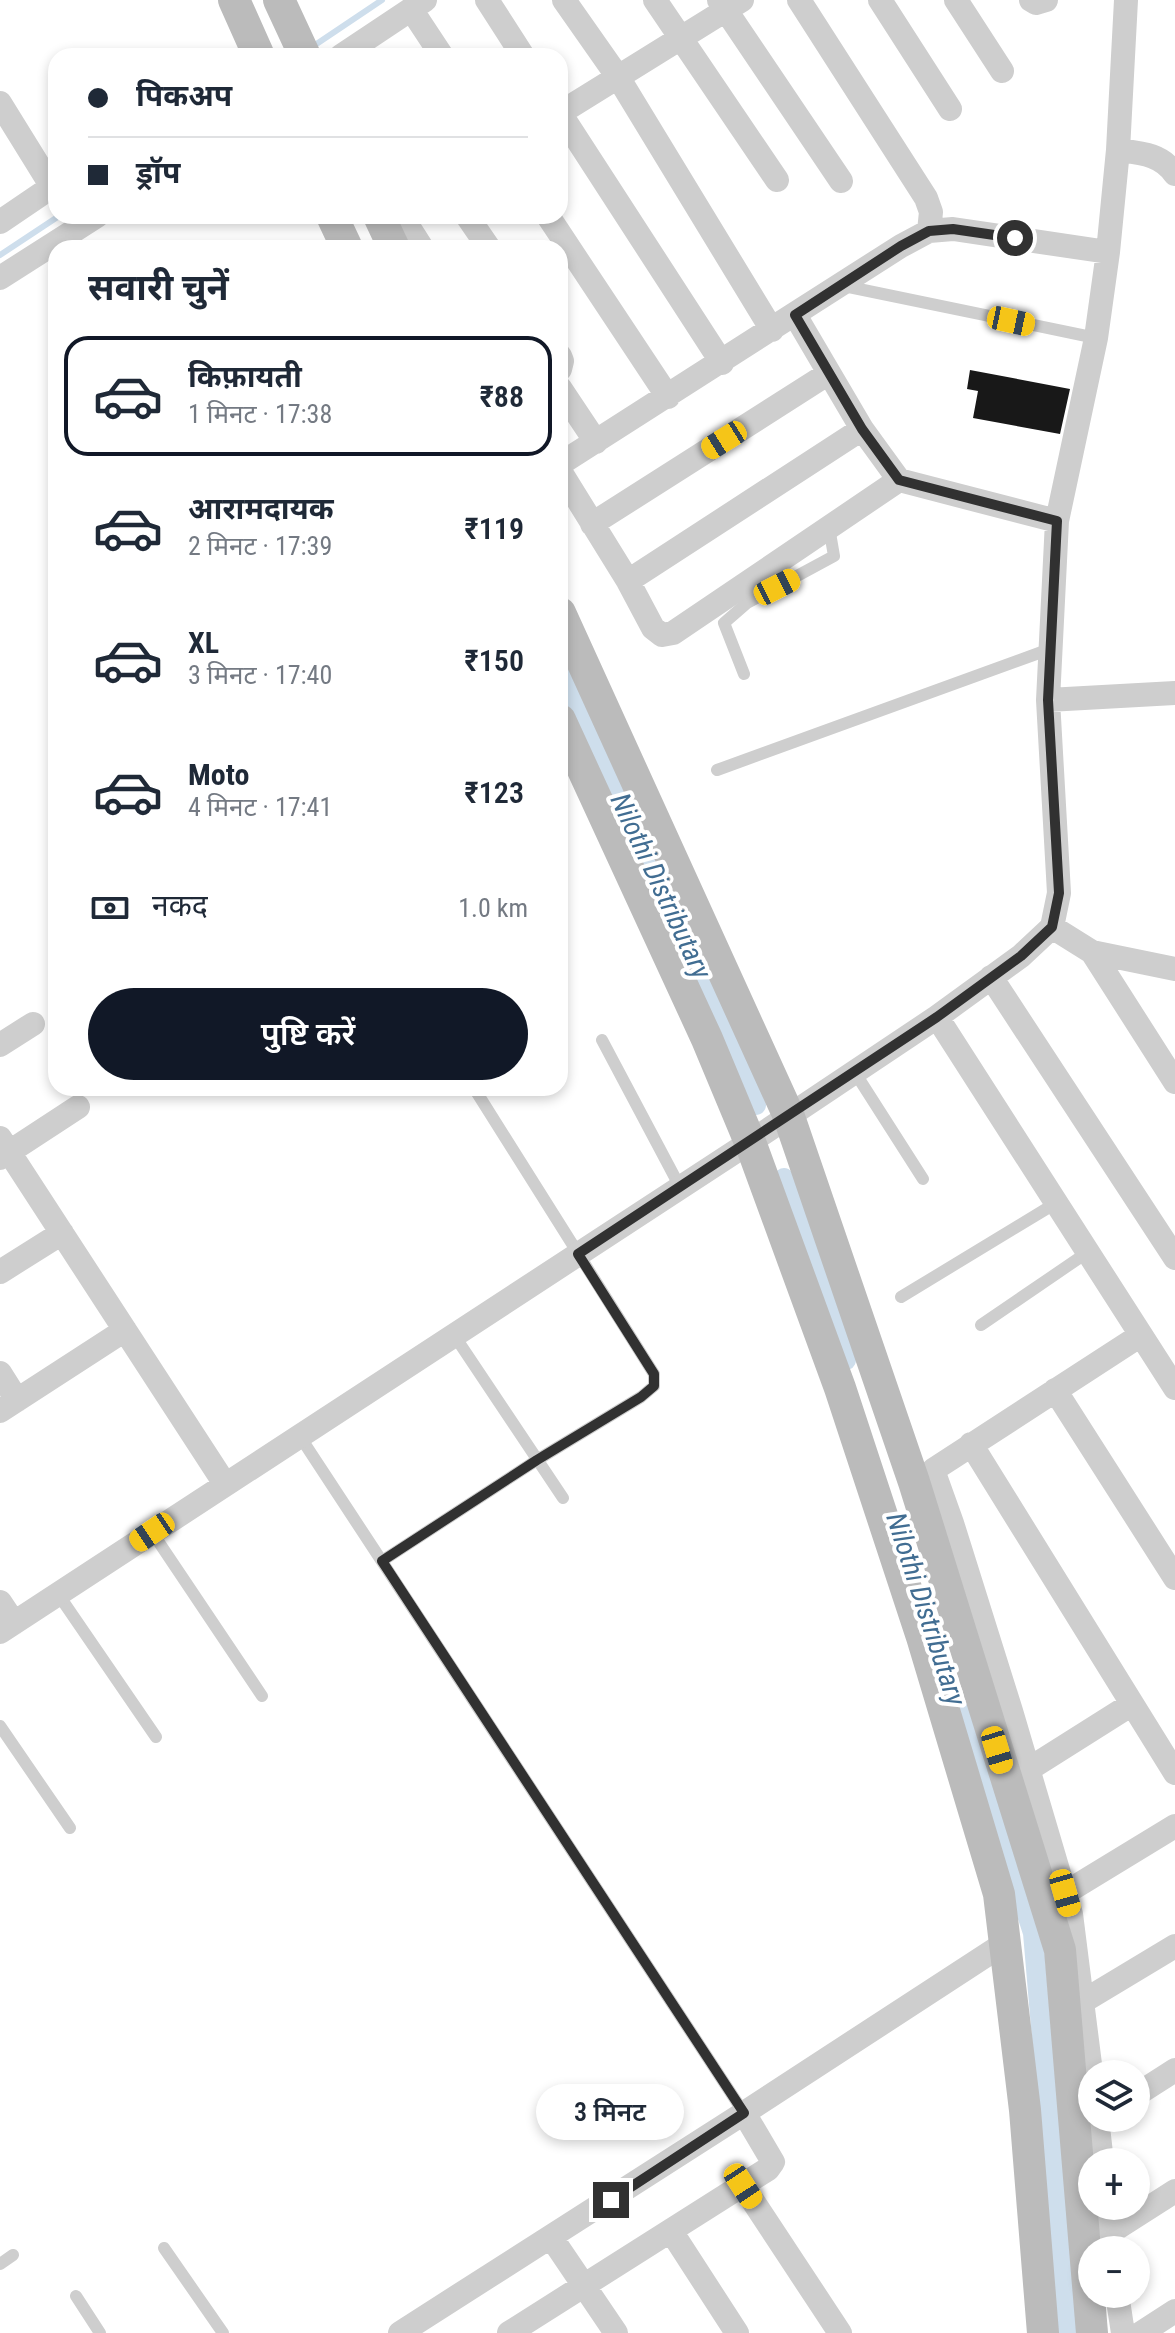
<!DOCTYPE html>
<html lang="hi">
<meta charset="utf-8">
<style>
:root{--surface:#fff;--page:#f2f2f3;--text:#1f2937;--muted:#747a83;--line:#e0e1e3;--accent:#111827}
body{margin:0;font-family:"Roboto Condensed","Noto Sans Devanagari",sans-serif;background:var(--page);color:var(--text);height:100vh;display:flex;flex-direction:column;font-size:30px;white-space:nowrap}
*{box-sizing:border-box;margin:0}
p{font-size:26px;color:var(--muted)}
.icon{flex:none;width:44px;height:44px;fill:none;stroke:currentColor;stroke-width:2;stroke-linecap:round;stroke-linejoin:round}
.map{position:relative;flex:1;overflow:hidden}
.panel{position:absolute;left:48px;top:240px;width:520px;height:856px;display:flex;flex-direction:column;background:var(--surface);border-radius:24px;box-shadow:0 4px 12px #0003}
.panel>*{flex:none}
.top-card{position:absolute;left:48px;top:48px;width:520px;height:176px;border-radius:24px;box-shadow:0 4px 12px #0003;display:grid;align-content:center;height:176px;padding:0 40px;background:var(--surface)}
.controls{position:absolute;left:1078px;top:2060px;display:grid;gap:16px}
.controls a{display:grid;place-items:center;width:72px;height:72px;border-radius:50%;background:var(--surface);box-shadow:0 4px 12px #0003;font-size:40px}
.end{position:absolute;width:36px;height:36px;margin:-18px;border:10px solid #313131;background:#fff;box-shadow:0 0 0 4px #fff}
.from{border-radius:50%}
.bubble{position:absolute;height:56px;border-radius:28px;background:var(--surface);box-shadow:0 4px 12px #0003;font-size:26px;font-weight:600;line-height:56px;text-align:center}
.car{position:absolute;width:24px;height:48px;margin:-24px -12px;border-radius:10px;box-shadow:0 0 6px 2px #0007;background:linear-gradient(#f5c518 24%,#345 0 40%,#f5c518 0 76%,#345 0 86%,#f5c518 0)}
.top-card b{display:flex;align-items:center;gap:28px;height:76px;font-size:30px}
.top-card b+b{border-top:2px solid var(--line)}
.top-card i{width:20px;height:20px;background:var(--text)}
ul{padding:0;list-style:none}
li{display:flex;align-items:center;gap:24px;height:120px;margin:0 16px 12px;padding:0 24px;border:4px solid transparent;border-radius:24px}
li div{flex:1}
li b{display:block;font-size:30px}
li em{font-style:normal;font-weight:600}
li.selected{border-color:var(--accent)}
li>.icon{width:72px;height:72px;stroke-width:1.5}
h2{padding:0 40px;font-size:36px;line-height:96px}
.pay{display:flex;align-items:center;gap:20px;height:88px;padding:0 40px;font-size:30px}
.pay p{margin-inline-start:auto}
.cta{display:flex;gap:16px;margin-top:auto;padding:16px 40px}
.cta a{flex:1;height:92px;border-radius:48px;background:var(--accent);color:#fff;font-size:32px;font-weight:600;line-height:92px;text-align:center}
.map>svg:first-child{display:block}
.lines{fill:none;stroke-linecap:round;stroke-linejoin:round}
.stream{stroke:#cedeec;stroke-width:6}
.canal{stroke:#cedeec;stroke-width:20}
.building{fill:#181818}
.lane{stroke:#cecece;stroke-width:12}
.street{stroke:#cecece;stroke-width:24}
.secondary{stroke:#bbb;stroke-width:32}
.route{stroke:#313131;stroke-width:10}
.labels{text-anchor:middle;dominant-baseline:central;stroke-width:8;stroke-linejoin:round;paint-order:stroke}
.water-label{font-size:28px;font-style:italic;fill:#416d92;stroke:#fff}
</style>
<div class="map">
<svg width="1175" height="2333" viewBox="0 0 1175 2333">
<rect width="100%" height="100%" fill="#fff"/>
<g class="lines">
<path class="stream" d="M312,47L382,0
M0,255L59,216"/>
<path class="canal" d="M560,670L718,1007L756,1105
M784,1178L846,1360
M960,1709L1033,1933L1067,2333"/>
</g>
<path class="building" d="M970,370L1070,389L1060,434L973,418L978,391L967,389Z"/>
<g class="lines">
<path class="lane" d="M844,286L1096,338
M744,674L724,623L747,603L834,556L829,527
M717,770L1050,649
M602,1040L680,1187
M854,1071L923,1179
M901,1297L1056,1203
M981,1325L1088,1252
M454,1335L563,1498
M299,1435L744,2113
M152,1532L262,1696
M382,1561L537,1460L641,1397L654,1386V1374L474,1088
M58,1594L156,1737
M0,1726L70,1828
M164,2248L223,2333
M0,2264L13,2255
M76,2296L100,2333"/>
<path class="street" d="M487,0L523,56
M564,0L618,77L772,330
M655,0L777,180
M719,0L841,181
M799,0L926,198L931,212L929,231
M880,0L950,109
M956,0L1002,71
M1031,0L1036,3L1046,0
M411,9L442,56
M341,56L425,0
M0,103L52,187
M560,113L722,363
M560,113L742,0
M1118,150C1141,153 1161,154 1175,174
M405,216L408,226L422,248
M467,216L489,248
M548,216L668,397
M0,222L56,184
M0,278L97,216
M795,315L862,429L899,480
M560,356L562,361L560,369
M560,388L596,442
M560,464L901,246L929,231L953,229L1108,252
M560,471L628,581L653,628L662,635L673,633L899,480L1057,521
M592,524L829,373
M628,581L862,429
M1048,700L1175,693
M1052,927L1092,952L1175,1082
M1092,952L1175,969
M991,977L1175,1258
M937,1017L1175,1388
M0,1045L33,1024
M0,1138L225,1484
M0,1158L78,1107
M0,1272L62,1233
M0,1373L17,1400
M1055,1390L1175,1578
M0,1411L125,1330
M971,1444L1175,1773
M0,1602L14,1623
M0,1632L750,1142L937,1017L1021,956L1052,927L1059,893L1048,700L1057,521L1096,338L1108,252L1118,150L1126,0
M1029,1769L1132,1704
M1065,1893L1175,1826
M1082,2002L1175,1946
M1092,2080L1071,1914L1011,1711L952,1523L933,1470L1141,1335
M1136,2095L1175,2070
M1097,2118L1102,2162
M743,2186L840,2333
M1108,2206L1113,2250
M671,2231L737,2333
M1111,2232L1175,2191
M551,2237L616,2333
M1117,2294L1123,2333
M400,2333L744,2113L1005,1943
M509,2333L768,2169L773,2162L744,2113
M1141,2333L1175,2311"/>
<path class="secondary" d="M234,0L259,56
M279,0L305,56
M332,216L347,248
M379,216L394,248
M560,613L788,1114L914,1482L1060,1950L1092,2333
M560,720L707,1039L750,1142L840,1388L922,1637L999,1894L1025,2110L1043,2333"/>
</g>
<g class="lines">
<path class="route" d="M611,2200L744,2113L382,1561L537,1460L641,1397L654,1386V1374L578,1254L937,1017L1021,956L1052,927L1059,893L1048,700L1057,521L899,480L862,429L795,315L901,246L929,231L953,229L1015,238"/>
</g>
<g class="labels">
<g class="water-label">
<text transform="translate(661 886) rotate(65)">Nilothi Distributary</text>
<text transform="translate(926 1609) rotate(72)">Nilothi Distributary</text>
</g>
</g>
</svg>
<div class="controls">
<a><svg class="icon" aria-label="layers" viewBox="0 0 24 24"><path d="M12 4l9 5-9 5-9-5zM3 14l9 5 9-5"/></svg></a>
<a>+</a>
<a>−</a>
</div>
<i class="end from" style="left:1015px;top:238px"></i>
<i class="end" style="left:611px;top:2200px"></i>
<div class="bubble" style="left:536px;top:2084px;width:148px">3 मिनट</div>
<i class="car" style="left:1011px;top:321px;rotate:102deg"></i>
<i class="car" style="left:724px;top:440px;rotate:238deg"></i>
<i class="car" style="left:777px;top:587px;rotate:63deg"></i>
<i class="car" style="left:152px;top:1532px;rotate:236deg"></i>
<i class="car" style="left:997px;top:1750px;rotate:163deg"></i>
<i class="car" style="left:1065px;top:1893px;rotate:164deg"></i>
<i class="car" style="left:743px;top:2186px;rotate:147deg"></i>
<div class="top-card">
<b><i class="from"></i>पिकअप</b>
<b><i></i>ड्रॉप</b>
</div>
<section class="panel">
<h2>सवारी चुनें</h2>
<ul>
<li class="selected"><svg class="icon" aria-label="car" viewBox="0 0 24 24"><path d="M5 17H2v-5l4-1 3-4h7l3 4 3 1v5h-3M9 17h6M6 11h13"/><circle cx="7" cy="17" r="2"/><circle cx="17" cy="17" r="2"/></svg><div><b>किफ़ायती</b><p>1 मिनट · 17:38</p></div><em>₹88</em></li>
<li><svg class="icon" aria-label="car" viewBox="0 0 24 24"><path d="M5 17H2v-5l4-1 3-4h7l3 4 3 1v5h-3M9 17h6M6 11h13"/><circle cx="7" cy="17" r="2"/><circle cx="17" cy="17" r="2"/></svg><div><b>आरामदायक</b><p>2 मिनट · 17:39</p></div><em>₹119</em></li>
<li><svg class="icon" aria-label="car" viewBox="0 0 24 24"><path d="M5 17H2v-5l4-1 3-4h7l3 4 3 1v5h-3M9 17h6M6 11h13"/><circle cx="7" cy="17" r="2"/><circle cx="17" cy="17" r="2"/></svg><div><b>XL</b><p>3 मिनट · 17:40</p></div><em>₹150</em></li>
<li><svg class="icon" aria-label="car" viewBox="0 0 24 24"><path d="M5 17H2v-5l4-1 3-4h7l3 4 3 1v5h-3M9 17h6M6 11h13"/><circle cx="7" cy="17" r="2"/><circle cx="17" cy="17" r="2"/></svg><div><b>Moto</b><p>4 मिनट · 17:41</p></div><em>₹123</em></li>
</ul>
<div class="pay"><svg class="icon" aria-label="cash" viewBox="0 0 24 24"><path d="M3 7h18v10H3z"/><circle cx="12" cy="12" r="2"/></svg>नकद<p>1.0 km</p></div>
<div class="cta"><a>पुष्टि करें</a></div>
</section>
</div>
